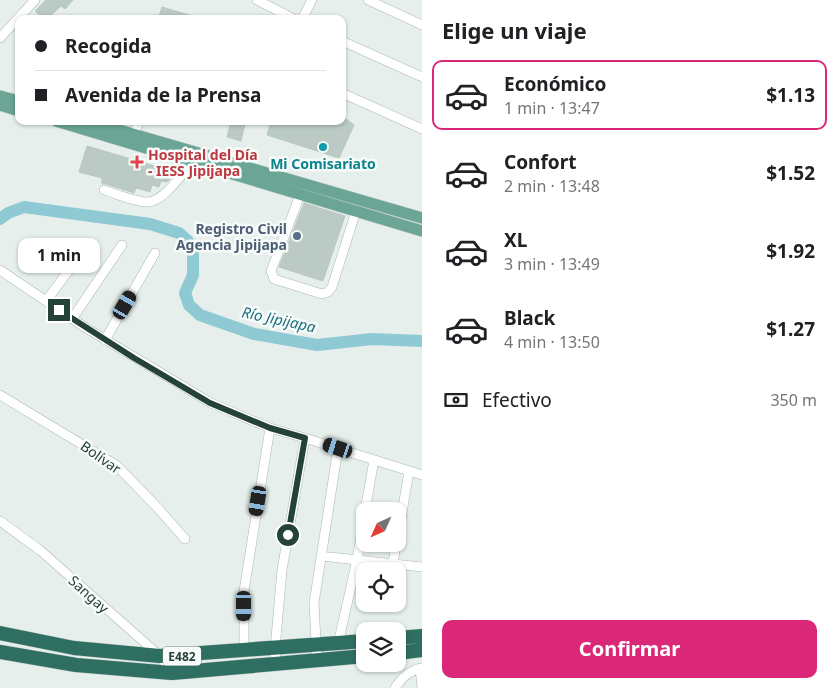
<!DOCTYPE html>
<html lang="es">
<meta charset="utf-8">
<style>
:root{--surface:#fff;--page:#f6f6f6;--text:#202124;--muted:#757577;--line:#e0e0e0;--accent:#db2777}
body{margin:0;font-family:"Noto Sans",sans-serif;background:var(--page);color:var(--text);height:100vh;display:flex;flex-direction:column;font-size:19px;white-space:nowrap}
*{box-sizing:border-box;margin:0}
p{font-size:16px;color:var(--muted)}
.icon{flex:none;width:28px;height:28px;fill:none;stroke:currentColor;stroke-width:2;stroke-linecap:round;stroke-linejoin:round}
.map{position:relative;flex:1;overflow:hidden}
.side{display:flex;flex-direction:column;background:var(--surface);width:415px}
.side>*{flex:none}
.hud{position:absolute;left:15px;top:15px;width:331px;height:110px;border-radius:10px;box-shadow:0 1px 4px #0004;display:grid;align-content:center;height:110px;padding:0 20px;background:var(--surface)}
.needle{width:32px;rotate:225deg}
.controls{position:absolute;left:356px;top:502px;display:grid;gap:10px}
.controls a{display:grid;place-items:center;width:50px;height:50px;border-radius:10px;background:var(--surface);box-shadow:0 1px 4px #0004;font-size:25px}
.end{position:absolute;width:22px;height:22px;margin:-11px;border:6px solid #24423a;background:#fff;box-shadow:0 0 0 2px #fff}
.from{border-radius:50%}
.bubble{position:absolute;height:35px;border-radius:10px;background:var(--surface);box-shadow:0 1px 4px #0004;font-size:16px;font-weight:700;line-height:35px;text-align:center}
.car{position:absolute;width:15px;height:30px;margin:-15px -8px;border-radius:6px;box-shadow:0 0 4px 1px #0007;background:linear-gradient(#222 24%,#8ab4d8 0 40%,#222 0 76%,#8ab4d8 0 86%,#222 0)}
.hud b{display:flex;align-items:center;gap:18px;height:48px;font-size:19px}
.hud b+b{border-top:1px solid var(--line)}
.hud i{width:12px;height:12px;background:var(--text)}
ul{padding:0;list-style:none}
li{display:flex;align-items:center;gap:15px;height:70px;margin:0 10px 8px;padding:0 10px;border:2px solid transparent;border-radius:10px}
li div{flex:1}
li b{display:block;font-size:19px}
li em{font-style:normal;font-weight:700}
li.current{border-color:var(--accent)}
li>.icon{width:45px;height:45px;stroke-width:1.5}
h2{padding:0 20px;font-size:22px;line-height:60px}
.pay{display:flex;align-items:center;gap:12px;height:55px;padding:0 20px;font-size:19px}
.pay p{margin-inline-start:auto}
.action{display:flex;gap:10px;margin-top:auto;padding:10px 20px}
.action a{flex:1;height:58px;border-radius:10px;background:var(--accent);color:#fff;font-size:20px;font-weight:700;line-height:58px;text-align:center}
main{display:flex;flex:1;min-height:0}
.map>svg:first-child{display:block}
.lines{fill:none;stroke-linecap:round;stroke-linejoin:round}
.river{stroke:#8ec9d4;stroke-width:12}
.building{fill:#bbcac4;stroke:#b8c9c2}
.minor-casing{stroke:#a8b8b2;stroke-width:10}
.major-casing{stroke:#c2cac8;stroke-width:12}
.highway-casing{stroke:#c2cac8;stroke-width:15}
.minor{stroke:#fff;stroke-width:9}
.major{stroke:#6aa596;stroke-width:11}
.highway{stroke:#2f6f62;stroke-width:14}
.route{stroke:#24423a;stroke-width:6}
.culture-dot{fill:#0f9aa8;stroke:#f7fbf9;stroke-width:2}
.health-dot{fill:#e0444e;stroke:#f7fbf9;stroke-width:2}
.service-dot{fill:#5c6f8a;stroke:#f7fbf9;stroke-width:2}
.labels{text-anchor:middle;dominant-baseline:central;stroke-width:5;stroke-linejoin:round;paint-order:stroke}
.shield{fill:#f7fbf9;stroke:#637a73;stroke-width:1}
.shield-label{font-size:12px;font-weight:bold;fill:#24423a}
.health-label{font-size:14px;font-weight:bold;fill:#be3a42;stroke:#f7fbf9;text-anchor:start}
.culture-label{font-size:14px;font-weight:bold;fill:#0d838f;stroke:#f7fbf9}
.service-label{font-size:14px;font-weight:bold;fill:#4e5e75;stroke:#f7fbf9;text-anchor:end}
.street-label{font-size:14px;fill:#24423a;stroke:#f7fbf9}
.water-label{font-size:15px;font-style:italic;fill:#1c6f80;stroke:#f7fbf9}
</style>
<main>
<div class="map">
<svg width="422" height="688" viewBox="0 0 422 688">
<rect width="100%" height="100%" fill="#e6efeb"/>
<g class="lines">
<path class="river" d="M0,219L8,213L24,207L150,224L179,233L188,241L193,252V275L185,293L189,305L200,315L254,334L317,345L372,339L422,341"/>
</g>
<path class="building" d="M46,0H73L65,9L61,6L47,19H44L35,11Z
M162,7L196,17V19H158Z
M342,116L354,125L339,158L267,135L271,121H342Z
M231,121L245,124L241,141L227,137Z
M87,146L165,169L163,176L170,179L167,182L161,181L159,187L152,185L150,192L136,188L134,193L106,184H102V178L79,172Z
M304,203L345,216L323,281L279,267Z"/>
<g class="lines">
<defs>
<path id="minor" d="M257,0L294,19
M368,0L422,25
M302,19L312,0
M0,38L35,0
M342,41L422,77
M342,93L422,129
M134,135L139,121
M104,190C117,194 132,201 146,202C163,203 182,174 192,162
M300,195L271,271L274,279L322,294L328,292L332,287L356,211
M0,270L86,328L211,403L270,428L305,438L422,475
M46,301L69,270
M72,319L122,245
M105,340L155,253
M0,395L116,465L156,506L185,539
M365,511L374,460
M0,521L41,551L160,656L172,673
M398,537L409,471
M321,556L422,567
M393,564L396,544
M338,644L357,560L365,513
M244,651V591L270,428
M317,661L314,603L338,448
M276,665L275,649L282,570L305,438
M420,668L422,688
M395,688C401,678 411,670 422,668"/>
<path id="major" d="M0,96L19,101
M0,105L19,111
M56,121L422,231
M88,121L422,218"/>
<path id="highway" d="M0,633L74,648L160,656L365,641
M398,638L422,636
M0,652L76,665L172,673L365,656
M398,653L422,650"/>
</defs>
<use href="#minor" class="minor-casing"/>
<use href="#major" class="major-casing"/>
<use href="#highway" class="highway-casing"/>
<use href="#minor" class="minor"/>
<use href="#major" class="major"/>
<use href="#highway" class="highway"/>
</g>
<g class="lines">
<path class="route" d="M59,310L134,358L210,403L270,428L305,438L288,535"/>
</g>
<circle class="culture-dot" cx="323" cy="147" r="5"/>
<path class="health-dot" d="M134.5 154.5h5v5h5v5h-5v5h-5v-5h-5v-5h5z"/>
<circle class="service-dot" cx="297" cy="236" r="5"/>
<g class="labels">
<rect class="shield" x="163" y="646.5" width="38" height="19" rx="4"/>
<g class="shield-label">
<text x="182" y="656">E482</text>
</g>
<g class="health-label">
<text x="148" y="154">Hospital del Día<tspan x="148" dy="16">- IESS Jipijapa</tspan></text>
</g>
<g class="culture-label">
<text x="323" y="163">Mi Comisariato</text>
</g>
<g class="service-label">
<text x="287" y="228">Registro Civil<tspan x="287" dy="16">Agencia Jipijapa</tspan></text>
</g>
<g class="street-label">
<text transform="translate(101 457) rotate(35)">Bolívar</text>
<text transform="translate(89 594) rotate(42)">Sangay</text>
</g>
<g class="water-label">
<text transform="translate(279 319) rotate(12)">Río Jipijapa</text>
</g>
</g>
</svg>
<div class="controls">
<a><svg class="needle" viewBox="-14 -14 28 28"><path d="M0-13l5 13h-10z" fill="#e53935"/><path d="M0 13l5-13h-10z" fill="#757577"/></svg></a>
<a><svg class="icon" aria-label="locate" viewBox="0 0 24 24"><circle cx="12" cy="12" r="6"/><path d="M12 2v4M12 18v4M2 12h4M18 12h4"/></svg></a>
<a><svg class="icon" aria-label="layers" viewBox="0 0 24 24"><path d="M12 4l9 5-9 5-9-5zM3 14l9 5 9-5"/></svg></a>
</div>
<i class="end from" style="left:288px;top:535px"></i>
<i class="end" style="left:59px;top:310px"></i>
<div class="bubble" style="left:18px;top:238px;width:82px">1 min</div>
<i class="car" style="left:125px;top:305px;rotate:30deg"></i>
<i class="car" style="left:338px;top:448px;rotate:288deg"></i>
<i class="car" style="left:258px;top:501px;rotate:189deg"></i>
<i class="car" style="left:244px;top:606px;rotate:180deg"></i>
<div class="hud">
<b><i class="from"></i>Recogida</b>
<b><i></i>Avenida de la Prensa</b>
</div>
</div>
<section class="side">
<h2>Elige un viaje</h2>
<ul>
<li class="current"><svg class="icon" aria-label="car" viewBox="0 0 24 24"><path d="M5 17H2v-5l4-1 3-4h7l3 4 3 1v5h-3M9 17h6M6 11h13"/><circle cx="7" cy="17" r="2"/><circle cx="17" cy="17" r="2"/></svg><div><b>Económico</b><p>1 min · 13:47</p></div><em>$1.13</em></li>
<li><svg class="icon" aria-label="car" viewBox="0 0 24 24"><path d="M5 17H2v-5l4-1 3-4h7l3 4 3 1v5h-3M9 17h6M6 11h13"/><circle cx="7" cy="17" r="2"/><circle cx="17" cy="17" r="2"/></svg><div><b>Confort</b><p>2 min · 13:48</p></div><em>$1.52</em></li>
<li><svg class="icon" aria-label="car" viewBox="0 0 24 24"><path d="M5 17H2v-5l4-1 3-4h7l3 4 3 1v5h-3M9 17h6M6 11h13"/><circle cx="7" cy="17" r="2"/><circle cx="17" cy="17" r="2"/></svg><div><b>XL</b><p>3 min · 13:49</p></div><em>$1.92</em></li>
<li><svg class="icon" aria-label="car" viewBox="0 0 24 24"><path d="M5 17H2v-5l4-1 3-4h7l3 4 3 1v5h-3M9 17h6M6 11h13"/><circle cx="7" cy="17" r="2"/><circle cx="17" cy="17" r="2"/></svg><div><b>Black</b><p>4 min · 13:50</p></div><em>$1.27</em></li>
</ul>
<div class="pay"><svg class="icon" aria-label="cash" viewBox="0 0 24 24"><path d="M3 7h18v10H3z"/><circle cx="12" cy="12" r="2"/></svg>Efectivo<p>350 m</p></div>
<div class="action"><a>Confirmar</a></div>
</section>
</main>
